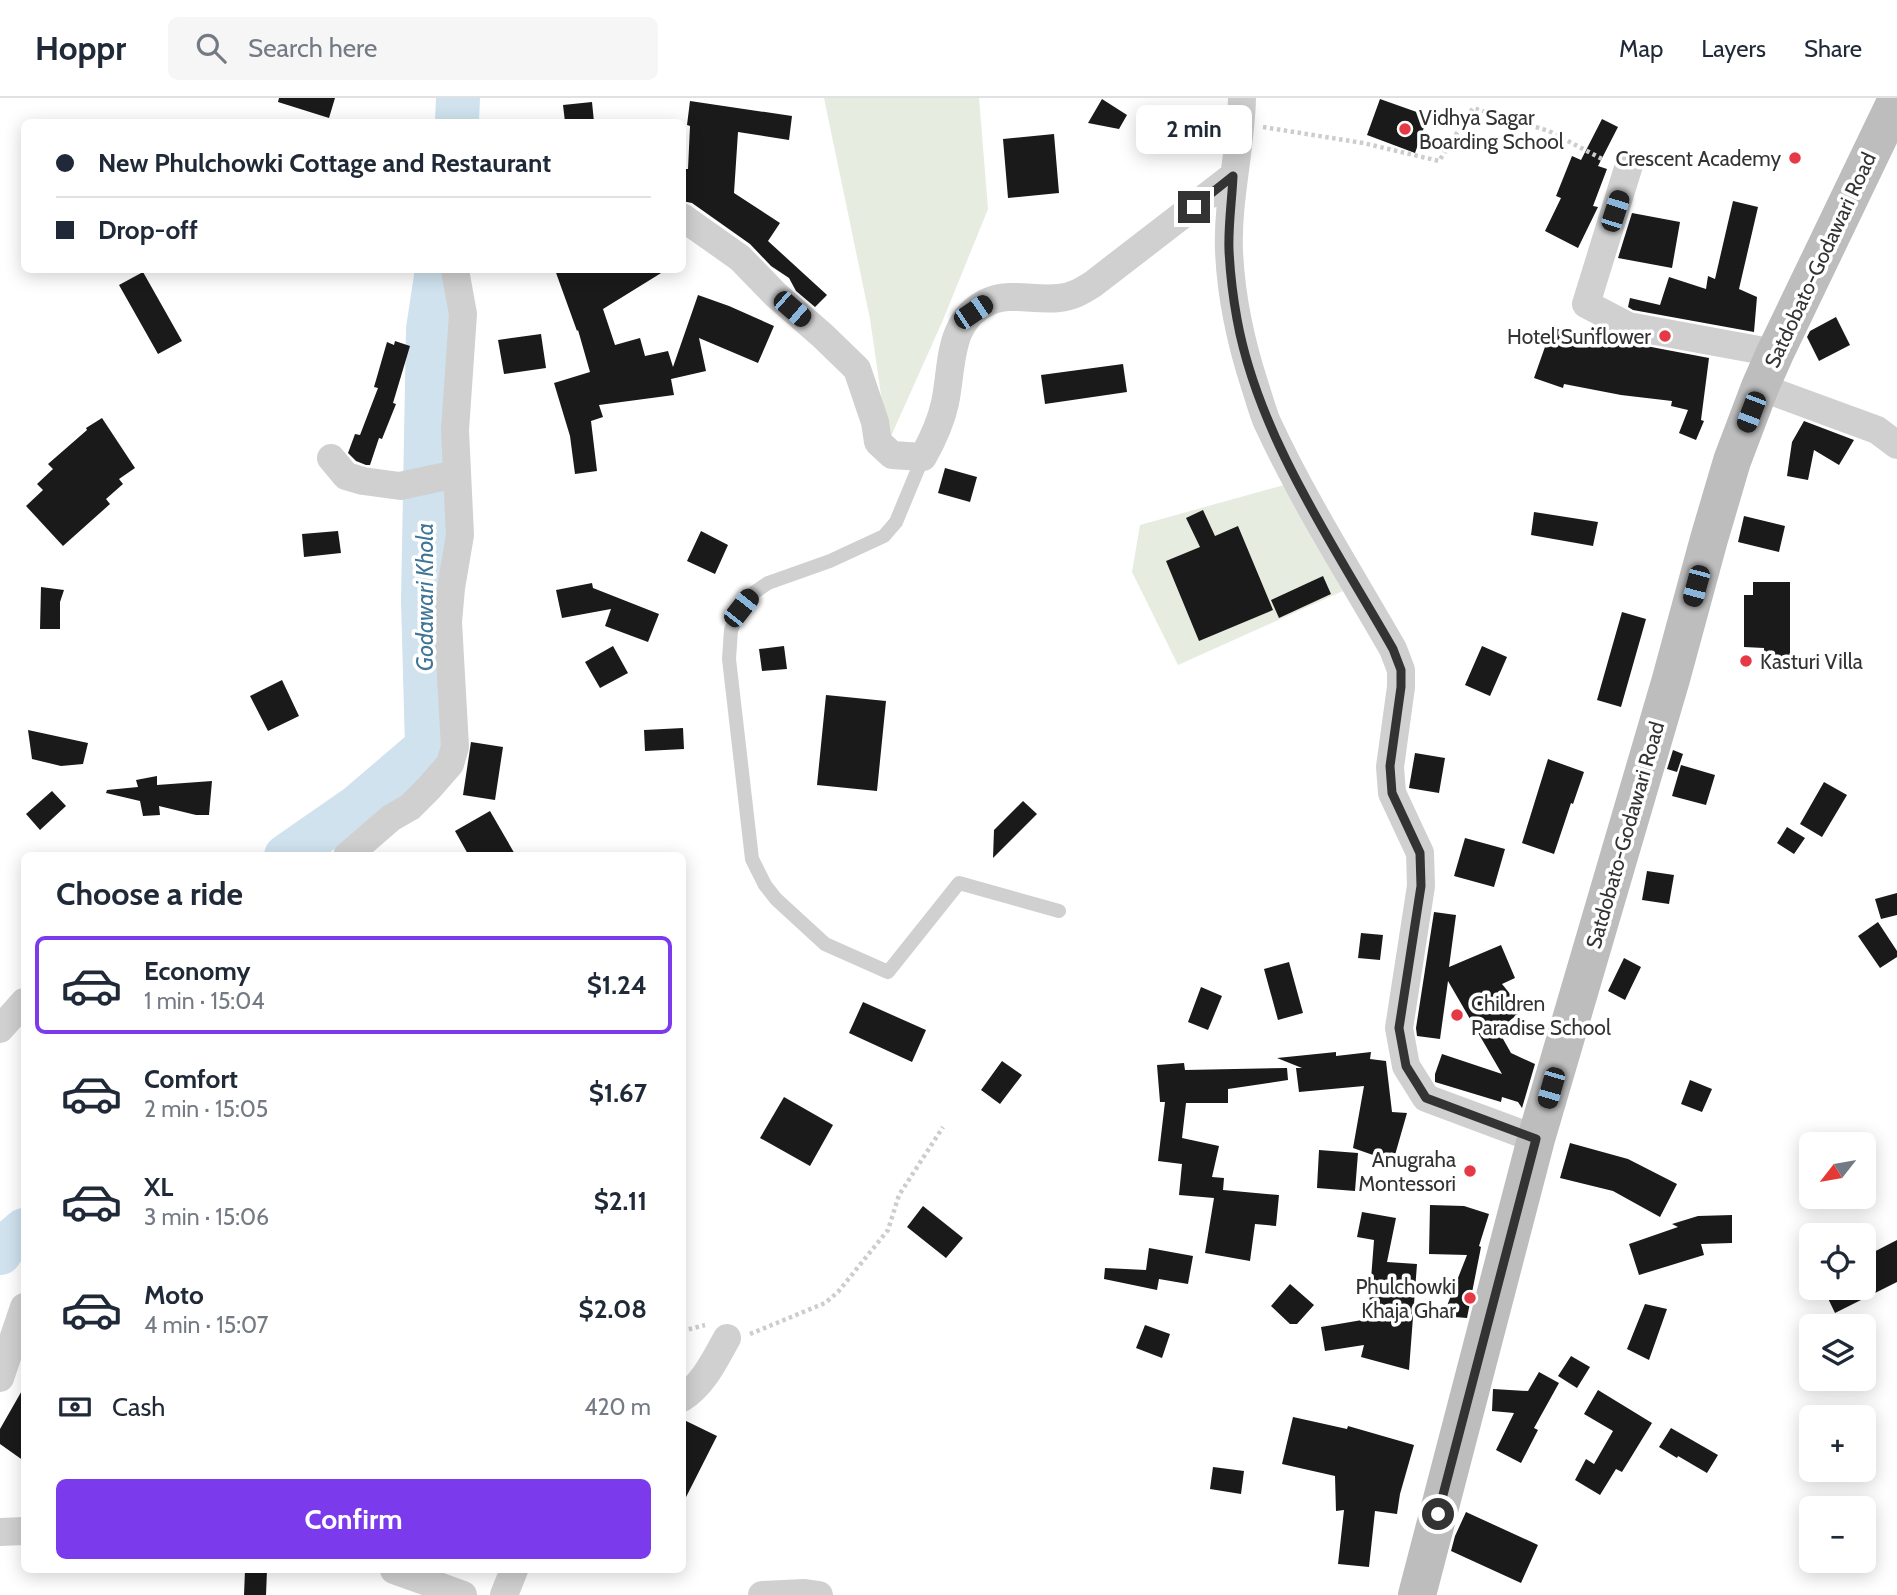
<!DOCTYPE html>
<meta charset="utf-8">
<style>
:root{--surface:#fff;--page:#f6f6f7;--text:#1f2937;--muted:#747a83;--line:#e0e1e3;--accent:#7c3aed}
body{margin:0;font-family:Cabin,sans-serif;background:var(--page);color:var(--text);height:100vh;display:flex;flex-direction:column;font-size:26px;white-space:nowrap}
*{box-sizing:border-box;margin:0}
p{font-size:23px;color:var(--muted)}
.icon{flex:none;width:38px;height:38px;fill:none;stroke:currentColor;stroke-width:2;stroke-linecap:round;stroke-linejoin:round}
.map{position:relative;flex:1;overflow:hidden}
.side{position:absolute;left:21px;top:754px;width:665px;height:721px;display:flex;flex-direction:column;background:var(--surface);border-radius:10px;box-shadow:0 4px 18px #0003}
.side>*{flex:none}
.top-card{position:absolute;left:21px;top:21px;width:665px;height:154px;border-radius:10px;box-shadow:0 4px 18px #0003;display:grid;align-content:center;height:154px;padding:0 35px;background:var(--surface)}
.needle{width:46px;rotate:239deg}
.fabs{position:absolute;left:1799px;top:1034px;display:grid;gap:14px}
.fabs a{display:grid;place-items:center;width:77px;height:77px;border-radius:10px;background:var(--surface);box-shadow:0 4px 18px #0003;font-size:35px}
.end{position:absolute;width:32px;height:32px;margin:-16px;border:9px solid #333;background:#fff;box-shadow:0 0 0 4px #fff}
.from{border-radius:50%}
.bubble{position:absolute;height:49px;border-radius:10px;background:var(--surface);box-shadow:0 4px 18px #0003;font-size:23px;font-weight:700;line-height:49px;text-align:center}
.car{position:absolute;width:21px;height:42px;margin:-21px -10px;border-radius:9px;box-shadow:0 0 5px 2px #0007;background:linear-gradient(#222 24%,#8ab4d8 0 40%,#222 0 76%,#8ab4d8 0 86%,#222 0)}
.top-card b{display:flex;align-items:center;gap:24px;height:66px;font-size:26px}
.top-card b+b{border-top:2px solid var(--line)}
.top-card i{width:18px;height:18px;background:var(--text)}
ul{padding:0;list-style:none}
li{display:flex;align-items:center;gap:21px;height:98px;margin:0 14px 10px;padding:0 21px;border:4px solid transparent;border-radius:10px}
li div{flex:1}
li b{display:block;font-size:26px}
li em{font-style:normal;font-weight:700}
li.active{border-color:var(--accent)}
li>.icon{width:63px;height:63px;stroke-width:1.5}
h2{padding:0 35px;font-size:32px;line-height:84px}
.pay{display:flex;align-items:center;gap:18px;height:77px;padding:0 35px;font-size:26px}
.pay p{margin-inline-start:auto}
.primary-button{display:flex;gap:14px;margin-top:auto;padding:14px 35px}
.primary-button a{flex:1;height:80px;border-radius:10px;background:var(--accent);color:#fff;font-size:28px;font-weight:700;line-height:80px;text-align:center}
header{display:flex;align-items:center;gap:42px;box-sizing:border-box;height:98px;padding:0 35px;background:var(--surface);border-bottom:2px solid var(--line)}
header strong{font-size:33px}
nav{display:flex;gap:38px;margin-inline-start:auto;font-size:24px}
.search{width:490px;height:63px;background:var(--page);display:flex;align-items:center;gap:18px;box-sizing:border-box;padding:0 24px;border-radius:10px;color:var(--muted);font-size:26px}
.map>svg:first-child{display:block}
.green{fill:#e6ecdf}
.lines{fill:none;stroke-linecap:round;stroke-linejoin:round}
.river{stroke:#cfe2ee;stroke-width:44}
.building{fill:#1a1a1a}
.path{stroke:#cdcdcd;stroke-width:4.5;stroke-dasharray:3.5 3.5;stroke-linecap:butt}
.lane{stroke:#d0d0d0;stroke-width:14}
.street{stroke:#d0d0d0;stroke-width:28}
.secondary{stroke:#bdbdbd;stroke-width:38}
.route{stroke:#333;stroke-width:9}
.poi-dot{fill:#e63946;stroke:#fff;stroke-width:2.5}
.labels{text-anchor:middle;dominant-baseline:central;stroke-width:7;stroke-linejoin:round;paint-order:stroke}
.poi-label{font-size:21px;fill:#333;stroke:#fff;text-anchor:end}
.street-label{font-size:21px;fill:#333;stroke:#fff}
.water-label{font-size:23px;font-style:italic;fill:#3f7597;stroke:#fff}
</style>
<header>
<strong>Hoppr</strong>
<div class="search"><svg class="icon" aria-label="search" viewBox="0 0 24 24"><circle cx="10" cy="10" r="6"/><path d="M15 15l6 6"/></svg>Search here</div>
<nav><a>Map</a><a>Layers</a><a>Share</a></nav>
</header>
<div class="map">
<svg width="1897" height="1497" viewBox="0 0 1897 1497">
<rect width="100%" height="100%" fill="#fff"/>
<path class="green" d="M824,0H979L988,111L943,222L888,345L870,221Z
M1284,387L1343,493L1178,567L1132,474L1140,427Z"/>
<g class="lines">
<path class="river" d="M457,24L458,0
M286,758L358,708L427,649L423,503L428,231L437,172
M0,1155L1,1152L24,1132"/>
</g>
<path class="building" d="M279,0H335L329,20L278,4Z
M1102,1L1127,17L1119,31L1088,25Z
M1380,1L1428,18L1415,55L1367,37Z
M690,3L792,18L789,42L738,34L734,95L780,125L768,143L827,197L815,209L796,193L789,180L771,168L750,146L692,105L682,103V71H688L690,28L687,27Z
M592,4L594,24H565L563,7Z
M1602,21L1618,29L1598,68L1607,71L1593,108L1598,109L1578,150L1545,133L1561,100L1556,98L1572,58L1581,62Z
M1054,36L1059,95L1008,100L1003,41Z
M1733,103L1758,109L1739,191L1757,199L1754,234L1633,212L1628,209L1630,200L1660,207L1669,179L1706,191L1708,178L1715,181Z
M1632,115L1680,124L1672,170L1618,160Z
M555,172H666L603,211L615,247L640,240L645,258L668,253L673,269L698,197L729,208L774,228L758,265L699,240L706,273L671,281L674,297L599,307L603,319L591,323L597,373L575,376L570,338L554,285L590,274L578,232L577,233Z
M143,174L182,243L158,256L119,187Z
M1836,219L1850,247L1819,263L1807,239L1810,233Z
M1552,229L1588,242L1592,229L1625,244L1709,260L1701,322L1704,323L1696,342L1679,335L1688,312L1671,308L1672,303L1621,297L1564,286L1563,290L1534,280Z
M541,236L546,270L504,276L498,242Z
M395,243L410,248L393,305L396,306L382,341L379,340L370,367H366L356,363L348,355L355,336L360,337L378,290L374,289L387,244L394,247Z
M1123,266L1127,294L1045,306L1041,277Z
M102,320L135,370L119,381L123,386L106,401L110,406L63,448L26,408L43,392L37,386L53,371L48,366L87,332L86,330Z
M1804,323L1854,342L1839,367L1814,352L1808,382L1787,378L1792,344Z
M945,370L977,379L970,404L938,395Z
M1203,412L1215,438L1238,428L1273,512L1199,543L1166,463L1200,449L1186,420Z
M1534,414L1598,424L1593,448L1531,437Z
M1744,418L1785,428L1779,454L1738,444Z
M338,433L341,455L304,459L302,436Z
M701,433L728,447L715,476L687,463Z
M1323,478L1331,496L1279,520L1271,502Z
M1753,484H1790V561H1764V550L1744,549V497H1753Z
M592,485L593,490L659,516L648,544L605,528L611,511L562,520L556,492Z
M41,489L64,492L60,504V531H40Z
M1622,514L1646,521L1621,609L1597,602Z
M613,548L628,575L600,590L585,564Z
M784,548L787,571L762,573L759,551Z
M1482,548L1507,559L1490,598L1465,587Z
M282,582L299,618L268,633L250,598Z
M826,597L886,603L877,693L817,687Z
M683,630L684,651L645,653L644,632Z
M28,632L88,645L83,666L61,668L32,661Z
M471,644L503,649L495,702L463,697Z
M1673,652L1683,656L1677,674L1667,671Z
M1415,655L1445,660L1439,695L1409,690Z
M1548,661L1584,674L1573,706L1571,705L1554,756L1522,745Z
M1681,667L1715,677L1706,707L1672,698Z
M157,678V687L212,683L209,717H196L159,708L160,717L143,718L140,703L106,695L107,692L138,689L136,682Z
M1824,684L1847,697L1822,739L1800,726Z
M52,693L66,708L40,732L26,716Z
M1023,703L1037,716L993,760L994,732Z
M490,713L516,758H469L455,733Z
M1787,729L1805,740L1794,756L1777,745Z
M1465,740L1505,751L1494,789L1454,778Z
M1647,773L1674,777L1669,806L1642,802Z
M1897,795V817L1881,821L1875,801Z
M1434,814L1456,817L1449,869L1501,847L1515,880L1502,886L1523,912L1498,932L1511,955L1535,966L1522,1010L1518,1004L1502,999L1501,1004L1435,984V976L1442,956L1502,976L1448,883L1440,941L1417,938L1416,930Z
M1878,824L1897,853V859L1880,870L1858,838Z
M1361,835L1383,837L1380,862L1358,860Z
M1624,860L1641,869L1625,902L1608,893Z
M1289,864L1303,915L1278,922L1264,871Z
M1201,889L1222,898L1208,932L1188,924Z
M863,904L926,932L912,964L849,935Z
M1336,954V958L1371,954L1370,961L1386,963L1392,1014L1407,1015L1393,1064L1353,1050L1364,988L1299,994L1296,970H1302L1277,960Z
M1002,963L1022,977L1000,1006L981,992Z
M1184,965L1185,972L1287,970L1288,982L1228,991V1005H1186L1182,1040L1219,1048L1212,1079L1224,1080L1223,1092L1279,1097L1276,1128L1255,1126L1250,1163L1205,1155L1214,1100L1179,1097L1182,1066L1158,1063L1165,1004H1160L1157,967Z
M1690,982L1712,991L1702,1014L1681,1006Z
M784,999L833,1027L810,1068L760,1040Z
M1570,1045L1628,1061L1677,1086L1660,1119L1613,1093L1560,1080Z
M1319,1052L1358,1055L1355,1093L1317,1090Z
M1430,1107L1464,1108L1489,1116L1479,1148L1481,1149L1467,1220L1443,1218L1467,1157L1429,1156Z
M923,1108L963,1140L946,1160L907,1129Z
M1362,1114L1396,1120L1387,1164L1417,1166L1409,1272L1361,1259L1364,1247L1325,1253L1321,1229L1368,1221L1374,1142L1357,1139Z
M1732,1117V1145L1701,1146L1704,1157L1639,1177L1629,1146L1678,1129L1672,1126L1698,1118Z
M1897,1142V1184L1835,1215L1823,1190H1864V1159Z
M1149,1150L1193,1158L1188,1186L1159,1181L1157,1192L1104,1181L1105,1170L1146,1172Z
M1290,1186L1314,1207L1297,1226H1290L1271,1208Z
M1645,1206L1667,1211L1649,1262L1627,1251Z
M1145,1227L1170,1236L1162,1260L1136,1250Z
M1571,1258L1590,1269L1577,1290L1558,1278Z
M1539,1274L1559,1285L1534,1330L1538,1332L1521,1365L1496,1352L1514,1315L1492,1313L1493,1291L1528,1293Z
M24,1289V1363L0,1346V1331Z
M1598,1292L1652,1325L1622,1374L1616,1371L1600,1397L1575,1382L1586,1361L1594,1366L1613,1333L1584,1316Z
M1293,1319L1347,1331L1348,1328L1414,1347L1400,1396L1397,1416L1375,1413L1369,1469L1338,1466L1344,1412L1336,1413L1335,1378L1282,1366Z
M682,1321L717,1338L682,1407Z
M1671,1330L1718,1357L1707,1375L1678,1358L1677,1360L1659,1349Z
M1213,1369L1244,1373L1241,1396L1210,1391Z
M1466,1414L1538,1447L1521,1485L1451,1453L1455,1438Z
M245,1472H267L266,1497H244Z"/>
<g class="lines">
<path class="path" d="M1263,29L1363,45L1439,63L1473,10L1549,33L1604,62
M682,1233L705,1227
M750,1236L825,1205L838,1194L888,1132L899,1097L943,1029"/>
<path class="lane" d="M923,359L896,424L884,438L830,463L768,485L752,496L741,510L731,532L729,561L752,761L765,787L776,801L825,846L888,874L959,785L1059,813"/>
<path class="street" d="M1242,0C1241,51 1227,102 1229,153C1231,199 1241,245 1255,288C1259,300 1262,312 1267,324C1303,402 1350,476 1393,551L1401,572V589L1390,669L1392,695L1420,755L1421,788L1399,930L1406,968L1426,1000L1536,1041
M1629,67L1586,206L1628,228L1775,255
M682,119L740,160L776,197L823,238L857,271L875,324L878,344L892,357L923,359C932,343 941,323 945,305C953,267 947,221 990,203C1011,194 1036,203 1059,200C1072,199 1082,193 1093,186L1233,78
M1760,289L1877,332L1897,347
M331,360L346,378L363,383L400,388L456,376
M347,758L391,720L410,709L429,690L450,666L455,649L448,524L451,490L460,437L455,332L463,216L455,172
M0,931L24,904
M0,1280L24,1209
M682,1300C704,1286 715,1261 727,1240
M0,1434L24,1433
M394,1472L463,1497
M504,1497L514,1472
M762,1497L805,1495L819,1497"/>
<path class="secondary" d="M1417,1497L1536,1041L1671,581L1709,441L1732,363L1760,289L1775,255L1897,1"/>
</g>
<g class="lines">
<path class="route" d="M1194,109L1233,78C1232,102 1228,128 1229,152C1230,174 1233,199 1237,221C1258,338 1335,449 1393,551L1401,572V589L1390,668L1392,695L1420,755L1421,788L1399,930L1406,968L1426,1000L1536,1041L1438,1416"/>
</g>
<g class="poi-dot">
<circle cx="1405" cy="31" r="7"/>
<circle cx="1795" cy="60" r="7"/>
<circle cx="1665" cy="238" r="7"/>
<circle cx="1746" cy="563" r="7"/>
<circle cx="1457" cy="917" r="7"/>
<circle cx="1470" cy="1073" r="7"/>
<circle cx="1470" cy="1200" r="7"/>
</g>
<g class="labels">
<g class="poi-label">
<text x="1419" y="19" text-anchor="start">Vidhya Sagar<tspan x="1419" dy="24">Boarding School</tspan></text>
<text x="1781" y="60">Crescent Academy</text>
<text x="1651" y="238">Hotel Sunflower</text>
<text x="1760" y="563" text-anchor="start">Kasturi Villa</text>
<text x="1471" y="905" text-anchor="start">Children<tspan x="1471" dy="24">Paradise School</tspan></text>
<text x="1456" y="1061">Anugraha<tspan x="1456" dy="24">Montessori</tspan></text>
<text x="1456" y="1188">Phulchowki<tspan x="1456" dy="24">Khaja Ghar</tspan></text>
</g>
<g class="street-label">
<text transform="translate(1820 162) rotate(-65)">Satdobato-Godawari Road</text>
<text transform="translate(1625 737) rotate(-74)">Satdobato-Godawari Road</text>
</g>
<g class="water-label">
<text transform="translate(425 499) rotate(-90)">Godawari Khola</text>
</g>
</g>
</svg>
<div class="fabs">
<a><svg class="needle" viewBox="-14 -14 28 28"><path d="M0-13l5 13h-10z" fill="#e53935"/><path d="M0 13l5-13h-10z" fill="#747a83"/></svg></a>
<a><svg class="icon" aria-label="locate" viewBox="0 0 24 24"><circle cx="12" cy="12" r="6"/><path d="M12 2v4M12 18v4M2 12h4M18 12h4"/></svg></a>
<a><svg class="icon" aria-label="layers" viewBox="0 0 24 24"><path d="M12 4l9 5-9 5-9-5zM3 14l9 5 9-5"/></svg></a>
<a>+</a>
<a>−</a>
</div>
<i class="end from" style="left:1438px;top:1416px"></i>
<i class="end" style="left:1194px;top:109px"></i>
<div class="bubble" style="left:1136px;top:7px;width:116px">2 min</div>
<i class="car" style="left:1615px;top:113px;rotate:18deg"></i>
<i class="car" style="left:792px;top:211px;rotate:131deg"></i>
<i class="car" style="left:973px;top:214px;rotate:56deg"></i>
<i class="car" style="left:1751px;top:314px;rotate:201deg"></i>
<i class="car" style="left:1696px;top:488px;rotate:195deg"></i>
<i class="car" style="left:741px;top:510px;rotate:38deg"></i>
<i class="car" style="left:1551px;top:990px;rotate:196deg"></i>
<div class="top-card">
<b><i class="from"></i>New Phulchowki Cottage and Restaurant</b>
<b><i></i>Drop-off</b>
</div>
<section class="side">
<h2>Choose a ride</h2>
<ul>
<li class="active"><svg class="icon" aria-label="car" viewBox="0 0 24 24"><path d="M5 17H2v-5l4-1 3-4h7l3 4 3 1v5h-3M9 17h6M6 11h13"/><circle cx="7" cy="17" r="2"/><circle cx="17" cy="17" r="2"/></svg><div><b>Economy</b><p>1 min · 15:04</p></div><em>$1.24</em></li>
<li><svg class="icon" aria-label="car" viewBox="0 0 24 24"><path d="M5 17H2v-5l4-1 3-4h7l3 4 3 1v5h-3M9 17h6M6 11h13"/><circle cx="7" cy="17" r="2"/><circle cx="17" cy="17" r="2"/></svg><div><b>Comfort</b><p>2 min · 15:05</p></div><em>$1.67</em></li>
<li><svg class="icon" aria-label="car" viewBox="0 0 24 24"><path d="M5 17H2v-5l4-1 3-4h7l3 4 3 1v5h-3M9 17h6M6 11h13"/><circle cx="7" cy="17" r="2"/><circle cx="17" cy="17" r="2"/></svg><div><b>XL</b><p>3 min · 15:06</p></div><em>$2.11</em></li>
<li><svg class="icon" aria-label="car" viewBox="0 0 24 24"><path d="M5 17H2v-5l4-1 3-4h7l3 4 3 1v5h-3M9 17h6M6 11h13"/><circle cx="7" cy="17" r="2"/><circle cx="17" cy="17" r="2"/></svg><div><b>Moto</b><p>4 min · 15:07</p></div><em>$2.08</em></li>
</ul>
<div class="pay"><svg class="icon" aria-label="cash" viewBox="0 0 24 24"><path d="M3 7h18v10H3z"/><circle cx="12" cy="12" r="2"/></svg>Cash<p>420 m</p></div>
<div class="primary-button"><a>Confirm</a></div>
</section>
</div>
